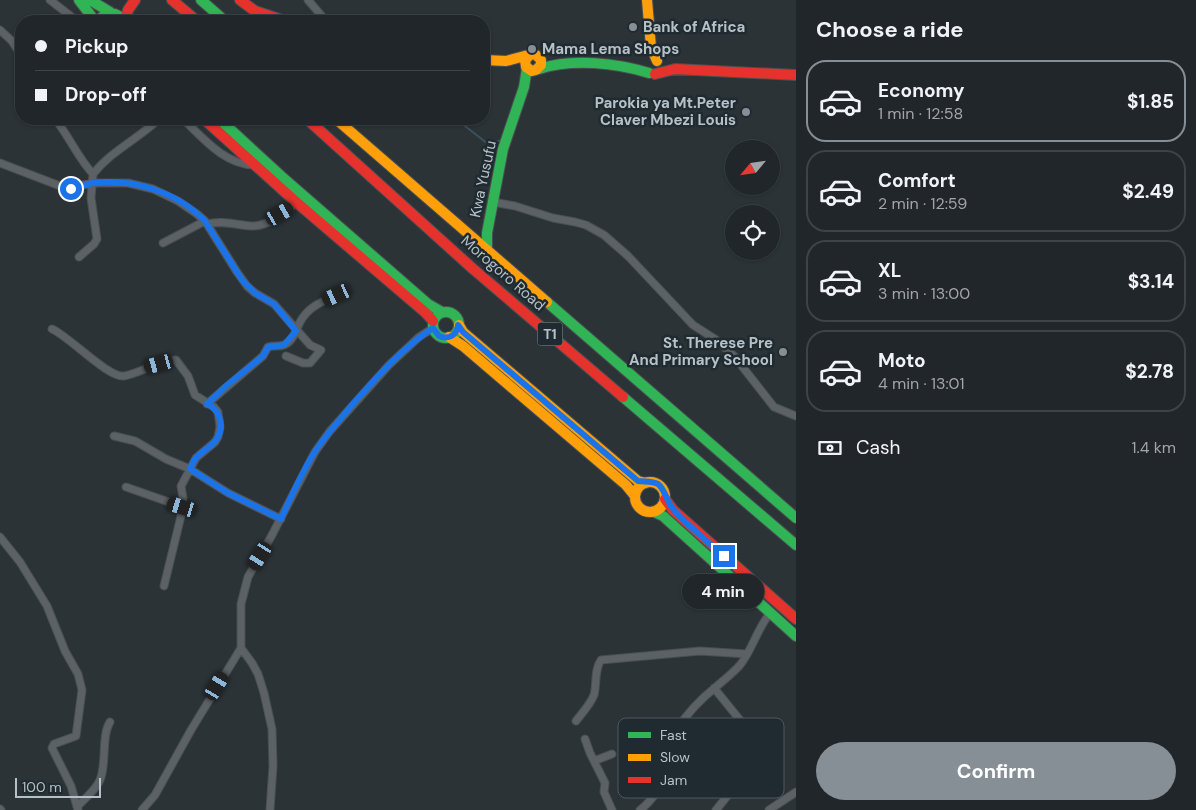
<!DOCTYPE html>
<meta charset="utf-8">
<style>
:root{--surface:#202629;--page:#282e31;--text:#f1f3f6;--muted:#a2a5a8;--line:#3d4346;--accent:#858f95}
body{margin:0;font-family:"DM Sans",sans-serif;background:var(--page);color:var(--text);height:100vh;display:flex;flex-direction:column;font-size:19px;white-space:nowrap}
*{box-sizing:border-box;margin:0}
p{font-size:16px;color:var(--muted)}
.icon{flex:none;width:28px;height:28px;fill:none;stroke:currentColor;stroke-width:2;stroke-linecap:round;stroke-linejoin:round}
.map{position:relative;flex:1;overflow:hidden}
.side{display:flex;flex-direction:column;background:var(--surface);width:400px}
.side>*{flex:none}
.guide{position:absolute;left:15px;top:15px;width:475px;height:110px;border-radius:20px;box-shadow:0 1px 4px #0004,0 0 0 1px var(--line);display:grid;align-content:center;height:110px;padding:0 20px;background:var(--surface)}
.needle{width:32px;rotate:241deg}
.fabs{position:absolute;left:725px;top:140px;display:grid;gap:10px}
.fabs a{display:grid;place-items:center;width:55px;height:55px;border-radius:50%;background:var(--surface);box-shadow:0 1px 4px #0004,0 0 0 1px var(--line);font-size:25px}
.scale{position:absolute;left:15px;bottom:12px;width:86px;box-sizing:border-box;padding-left:5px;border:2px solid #b5c1c7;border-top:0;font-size:14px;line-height:18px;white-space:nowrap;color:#b5c1c7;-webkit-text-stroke:4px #1f2b31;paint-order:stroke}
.end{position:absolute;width:22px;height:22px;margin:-11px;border:6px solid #1a73e8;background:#fff;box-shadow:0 0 0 2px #fff}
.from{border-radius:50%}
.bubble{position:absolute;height:35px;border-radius:18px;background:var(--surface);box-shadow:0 1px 4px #0004,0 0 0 1px var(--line);font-size:16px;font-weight:700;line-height:35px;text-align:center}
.car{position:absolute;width:15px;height:30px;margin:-15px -8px;border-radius:6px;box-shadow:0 0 4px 1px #0007;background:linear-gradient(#222 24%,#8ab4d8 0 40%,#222 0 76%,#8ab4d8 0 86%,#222 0)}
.guide b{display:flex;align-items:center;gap:18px;height:48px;font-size:19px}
.guide b+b{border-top:1px solid var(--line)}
.guide i{width:12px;height:12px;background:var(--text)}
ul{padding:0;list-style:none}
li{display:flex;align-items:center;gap:15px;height:82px;margin:0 10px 8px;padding:0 10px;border:2px solid var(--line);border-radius:20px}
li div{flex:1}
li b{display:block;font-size:19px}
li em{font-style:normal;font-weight:700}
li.active{border-color:var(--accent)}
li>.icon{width:45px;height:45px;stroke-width:1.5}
h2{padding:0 20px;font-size:22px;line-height:60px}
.pay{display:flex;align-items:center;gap:12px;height:55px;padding:0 20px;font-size:19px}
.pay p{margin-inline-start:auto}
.cta{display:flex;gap:10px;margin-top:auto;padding:10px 20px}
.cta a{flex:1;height:58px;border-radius:30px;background:var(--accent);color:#fff;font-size:20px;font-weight:700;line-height:58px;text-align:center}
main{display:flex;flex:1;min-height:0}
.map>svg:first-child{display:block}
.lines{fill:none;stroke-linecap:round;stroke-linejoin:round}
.stream{stroke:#3a525d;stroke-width:2}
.street-casing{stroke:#494f52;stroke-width:9}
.fast-casing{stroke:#494f52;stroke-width:12}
.slow-casing{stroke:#494f52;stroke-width:12}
.jam-casing{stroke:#494f52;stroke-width:12}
.street{stroke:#5b6165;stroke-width:7}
.fast{stroke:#30b455;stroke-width:10}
.slow{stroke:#ff9f0a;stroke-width:10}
.jam{stroke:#e5322d;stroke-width:10}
.route{stroke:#1a73e8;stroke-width:6}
.poi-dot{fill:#858f95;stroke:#1f2b31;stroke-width:2}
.labels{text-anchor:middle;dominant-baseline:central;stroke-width:5;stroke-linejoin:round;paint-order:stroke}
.shield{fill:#1f2b31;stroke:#88949a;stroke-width:1}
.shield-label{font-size:14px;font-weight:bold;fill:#b5c1c7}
.poi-label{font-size:15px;font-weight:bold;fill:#b5c1c7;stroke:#1f2b31;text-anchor:start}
.street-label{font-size:15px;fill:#b5c1c7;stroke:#1f2b31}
.key{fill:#1f2b31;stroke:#4c585e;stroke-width:1}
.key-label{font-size:14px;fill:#b5c1c7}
</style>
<main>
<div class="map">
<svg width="796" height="810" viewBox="0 0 796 810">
<rect width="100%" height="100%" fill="#2b3337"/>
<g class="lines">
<path class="stream" d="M670,75H700
M456,119L488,144L502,140"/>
<defs>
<path id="street" d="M50,0L77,21
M308,0L326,21
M0,30L12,41L21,55
M55,119C69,136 78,158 93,174
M183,119C203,138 225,165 254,165
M0,163L68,189L91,183H128L153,189L178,201L197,214L205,221L237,272L247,286L255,293L274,304L310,345L321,350L310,363H303L286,356
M493,202L515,206L553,218L575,222L586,225L604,235L628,256L693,325L715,339L734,356L774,407L796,416
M207,224C222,220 236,225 251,226C266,227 287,213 296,202
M163,243L205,221
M79,257L94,244L97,239L91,198L93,174C111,151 138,139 159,119
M52,329C70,337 108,378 124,376C139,374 161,359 176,360L188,376L195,395L214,407L218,412L220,427L218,437L215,442L196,458L181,486L183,498L181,516L164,586
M207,404L263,356L268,347C273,345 279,347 284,345C296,340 296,325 304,316C312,305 326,300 337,295
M114,436L135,441L166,459L190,469L228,493L281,519
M126,487L183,507
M0,537L20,562L47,606L65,651L78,674L82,690L76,736L54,744L52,748L71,786L78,810
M241,648L252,663L258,674L264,693L272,729L273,766L270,810
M714,688L740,720L762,753L716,810
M576,721C582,713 590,705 594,695C597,684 594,670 601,660L700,651L747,654
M585,739L590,753L605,783L604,792L612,810
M624,741L629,728C655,717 650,734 672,740
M594,761L612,754
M77,807C84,799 96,790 100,780C107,764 101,736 110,722
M0,809L1,810
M142,810L155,795L191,730L241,648V604L248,577L272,535L315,452L330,431L389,365L419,337L433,328
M640,810C672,786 659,756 678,728C688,712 702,698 717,686C725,679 733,673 740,665C753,649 757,628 771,612
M769,810L796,792"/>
<path id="fast" d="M79,0L95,21
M90,0L110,12
M201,0L225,21
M98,21C106,11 116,11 124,21
M539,69C573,58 616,63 649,73
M219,119L281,176L428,304L442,312
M487,250V233L503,149L524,87L527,68
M547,302L796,518
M433 325a13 13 0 1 1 26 0a13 13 0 1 1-26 0Z
M623,397L796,545
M654,512L663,516L796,636"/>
<path id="slow" d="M647,0L651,47L657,61
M484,60L506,61L532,54L536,55L541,60V65L536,70L532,71L526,67L525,60L530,55
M336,119L547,302
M459,325L463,332L638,481L646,483
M449,337L463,346L626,485L635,496
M635 497a15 15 0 1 1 30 0a15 15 0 1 1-30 0Z"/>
<path id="jam" d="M172,0L197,21
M240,0L255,11L285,21
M125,21L128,10L135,0
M655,74L675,69L796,75
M204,119L296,202L426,313L433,321
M307,119L472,268L623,397
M665,499L673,510L796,619"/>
</defs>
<use href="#street" class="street-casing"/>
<use href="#fast" class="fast-casing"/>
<use href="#slow" class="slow-casing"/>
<use href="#jam" class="jam-casing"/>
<use href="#street" class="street"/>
<use href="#fast" class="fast"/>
<use href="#slow" class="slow"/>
<use href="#jam" class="jam"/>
</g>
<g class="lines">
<path class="route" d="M71,189C78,188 86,184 93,183C133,178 177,192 205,221L242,280L255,293L274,304L296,331L284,345L268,347L263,356L226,386L207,404C221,410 225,428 216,440C211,447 204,450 198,456C194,459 192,464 190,469L228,493L281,519C291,497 301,474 314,453C325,436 339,421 352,405C377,377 402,348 433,328L439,336C449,340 457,335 458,325L463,332L638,481C645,482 652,481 658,484C665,489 667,503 674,510C689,527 707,541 724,556"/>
</g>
<g class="poi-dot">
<circle cx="633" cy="27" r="5"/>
<circle cx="532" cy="49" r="5"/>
<circle cx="746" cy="112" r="5"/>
<circle cx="783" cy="352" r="5"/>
</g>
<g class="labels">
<rect class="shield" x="537.5" y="322.5" width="25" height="23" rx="4"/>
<g class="shield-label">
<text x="550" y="334">T1</text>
</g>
<g class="poi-label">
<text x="643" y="27">Bank of Africa</text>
<text x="542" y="49">Mama Lema Shops</text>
<text x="736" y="103" text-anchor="end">Parokia ya Mt.Peter<tspan x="736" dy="17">Claver Mbezi Louis</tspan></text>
<text x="773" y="343" text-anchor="end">St. Therese Pre<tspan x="773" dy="17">And Primary School</tspan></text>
</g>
<g class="street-label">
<text transform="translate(483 179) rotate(-78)">Kwa Yusufu</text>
<text transform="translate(503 273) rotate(41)">Morogoro Road</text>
</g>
</g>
<rect x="618" y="718" width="166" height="80" rx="8" class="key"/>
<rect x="628" y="732" width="23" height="6" fill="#30b455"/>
<rect x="628" y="754" width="23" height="7" fill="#ff9f0a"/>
<rect x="628" y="777" width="23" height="6" fill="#e5322d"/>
<g class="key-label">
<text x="660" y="740">Fast</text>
<text x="660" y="762">Slow</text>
<text x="660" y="785">Jam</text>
</g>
</svg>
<div class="fabs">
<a><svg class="needle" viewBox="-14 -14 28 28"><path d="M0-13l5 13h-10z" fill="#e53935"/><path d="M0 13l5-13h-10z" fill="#a2a5a8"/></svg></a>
<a><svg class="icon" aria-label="locate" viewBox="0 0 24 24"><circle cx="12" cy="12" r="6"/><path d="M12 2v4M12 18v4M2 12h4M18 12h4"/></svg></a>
</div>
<div class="scale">100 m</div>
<i class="end from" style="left:71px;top:189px"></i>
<i class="end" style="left:724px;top:556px"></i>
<div class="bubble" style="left:682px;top:574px;width:82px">4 min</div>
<i class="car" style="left:280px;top:214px;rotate:60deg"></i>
<i class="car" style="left:337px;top:295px;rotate:245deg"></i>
<i class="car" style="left:159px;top:364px;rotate:255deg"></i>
<i class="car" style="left:182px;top:507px;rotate:287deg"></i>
<i class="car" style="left:260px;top:556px;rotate:212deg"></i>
<i class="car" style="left:217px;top:686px;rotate:31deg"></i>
<div class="guide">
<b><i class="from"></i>Pickup</b>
<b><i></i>Drop-off</b>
</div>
</div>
<section class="side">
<h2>Choose a ride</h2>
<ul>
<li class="active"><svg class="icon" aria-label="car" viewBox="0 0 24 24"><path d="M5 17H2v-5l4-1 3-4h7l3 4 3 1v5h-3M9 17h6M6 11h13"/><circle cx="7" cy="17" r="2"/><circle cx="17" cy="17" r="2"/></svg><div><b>Economy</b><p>1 min · 12:58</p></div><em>$1.85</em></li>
<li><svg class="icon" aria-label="car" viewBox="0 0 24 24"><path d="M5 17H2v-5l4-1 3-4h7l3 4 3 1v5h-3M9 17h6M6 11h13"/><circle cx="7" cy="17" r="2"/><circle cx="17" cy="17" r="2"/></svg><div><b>Comfort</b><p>2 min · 12:59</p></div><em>$2.49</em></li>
<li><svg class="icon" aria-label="car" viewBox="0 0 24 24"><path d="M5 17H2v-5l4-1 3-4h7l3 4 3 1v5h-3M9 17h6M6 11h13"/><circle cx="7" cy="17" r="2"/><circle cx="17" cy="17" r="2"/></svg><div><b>XL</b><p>3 min · 13:00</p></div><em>$3.14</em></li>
<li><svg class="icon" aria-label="car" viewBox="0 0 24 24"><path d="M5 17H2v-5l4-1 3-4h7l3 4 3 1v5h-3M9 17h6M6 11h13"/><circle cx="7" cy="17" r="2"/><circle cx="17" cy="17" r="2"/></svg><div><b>Moto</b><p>4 min · 13:01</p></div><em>$2.78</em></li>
</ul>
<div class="pay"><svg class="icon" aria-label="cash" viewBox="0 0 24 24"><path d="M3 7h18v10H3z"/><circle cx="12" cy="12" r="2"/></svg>Cash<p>1.4 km</p></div>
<div class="cta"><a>Confirm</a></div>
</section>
</main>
